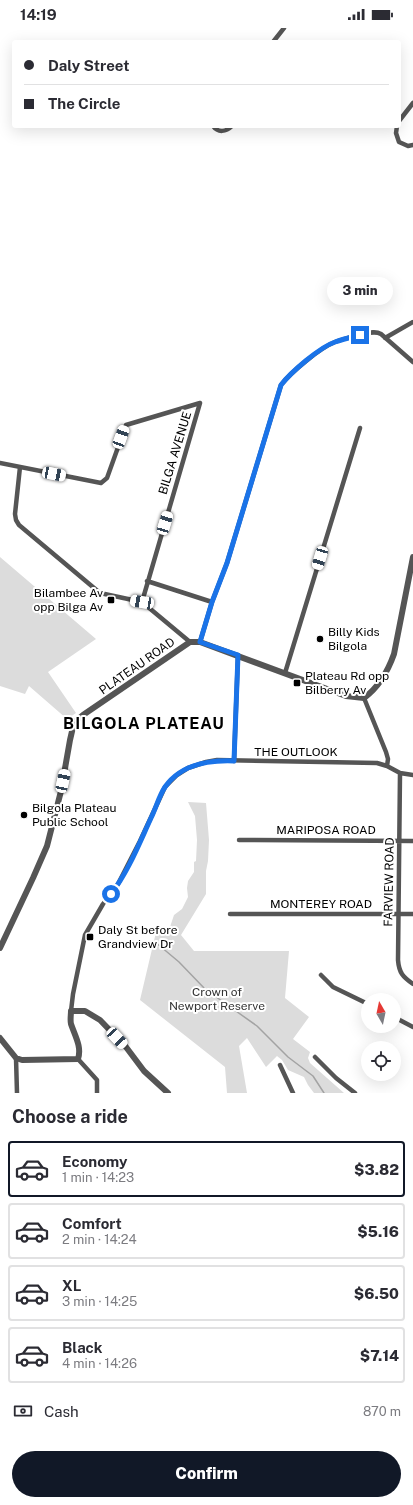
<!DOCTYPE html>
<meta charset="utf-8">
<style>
:root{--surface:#fff;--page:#f2f2f3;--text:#2b2b33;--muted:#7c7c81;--line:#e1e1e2;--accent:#111827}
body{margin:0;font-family:"Public Sans",sans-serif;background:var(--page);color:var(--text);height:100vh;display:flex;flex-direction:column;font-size:15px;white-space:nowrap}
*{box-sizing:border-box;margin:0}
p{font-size:13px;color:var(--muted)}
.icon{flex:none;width:22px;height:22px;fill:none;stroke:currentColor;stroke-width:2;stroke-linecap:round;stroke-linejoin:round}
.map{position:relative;height:1065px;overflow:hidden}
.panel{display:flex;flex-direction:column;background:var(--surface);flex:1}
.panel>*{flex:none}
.hud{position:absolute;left:12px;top:12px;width:389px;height:88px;border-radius:4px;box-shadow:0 4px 16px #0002;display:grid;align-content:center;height:88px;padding:0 12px;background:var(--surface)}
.needle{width:26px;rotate:351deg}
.fabs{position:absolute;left:361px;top:965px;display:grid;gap:8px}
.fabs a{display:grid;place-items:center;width:40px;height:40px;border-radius:50%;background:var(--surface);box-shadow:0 4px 16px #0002;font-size:20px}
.end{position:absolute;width:18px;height:18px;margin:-9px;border:5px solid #1a73e8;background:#fff;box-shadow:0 0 0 2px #fff}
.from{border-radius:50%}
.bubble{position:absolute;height:28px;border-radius:14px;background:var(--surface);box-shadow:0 4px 16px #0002;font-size:13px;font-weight:800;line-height:28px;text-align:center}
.car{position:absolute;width:12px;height:24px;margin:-12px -6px;border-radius:5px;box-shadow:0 0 3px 1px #0007;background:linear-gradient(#fff 24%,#345 0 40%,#fff 0 76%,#345 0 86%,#fff 0)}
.hud b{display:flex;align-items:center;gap:14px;height:38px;font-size:15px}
.hud b+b{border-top:1px solid var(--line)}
.hud i{width:10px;height:10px;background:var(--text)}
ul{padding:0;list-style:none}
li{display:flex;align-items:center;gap:12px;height:56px;margin:0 8px 6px;padding:0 4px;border:2px solid var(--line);border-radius:4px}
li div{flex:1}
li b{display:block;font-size:15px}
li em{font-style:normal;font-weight:800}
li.selected{border-color:var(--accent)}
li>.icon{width:36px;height:36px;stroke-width:1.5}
h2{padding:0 12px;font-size:18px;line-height:48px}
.pay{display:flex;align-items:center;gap:10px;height:44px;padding:0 12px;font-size:15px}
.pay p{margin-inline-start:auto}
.cta{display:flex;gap:8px;margin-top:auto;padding:8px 12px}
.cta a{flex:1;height:46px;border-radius:24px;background:var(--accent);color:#fff;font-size:16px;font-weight:800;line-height:46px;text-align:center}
.status{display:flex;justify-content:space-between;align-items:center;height:28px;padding:0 20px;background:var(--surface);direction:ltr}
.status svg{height:11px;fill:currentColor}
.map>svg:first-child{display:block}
.green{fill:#dcdcdc}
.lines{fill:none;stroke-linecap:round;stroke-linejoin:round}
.stream{stroke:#a3a3a3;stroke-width:1.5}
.minor{stroke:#555;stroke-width:4.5}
.tertiary{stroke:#555;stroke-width:6}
.route{stroke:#1a73e8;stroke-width:5}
.poi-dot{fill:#000;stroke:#fff;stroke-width:1.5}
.labels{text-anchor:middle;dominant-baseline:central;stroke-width:4;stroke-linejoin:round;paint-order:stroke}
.street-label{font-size:12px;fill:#000;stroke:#fff}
.poi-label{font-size:12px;fill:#000;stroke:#fff;text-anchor:start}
.park-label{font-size:12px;fill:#333;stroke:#fff}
.district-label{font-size:16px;font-weight:bold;letter-spacing:1px;fill:#000;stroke:#fff}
</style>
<div class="status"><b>14:19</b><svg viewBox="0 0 49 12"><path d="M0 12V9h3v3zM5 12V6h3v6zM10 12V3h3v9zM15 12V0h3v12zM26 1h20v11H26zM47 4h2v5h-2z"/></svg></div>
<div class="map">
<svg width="413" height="1065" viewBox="0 0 413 1065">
<rect width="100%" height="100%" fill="#fff"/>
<path class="green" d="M0,529L96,611L48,644L76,685L67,691L29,658L25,666L0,658Z
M188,774L206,775L209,812L208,833L206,843V866L181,907L194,923H289L285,970L309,989L293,1011L310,1024L308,1030L310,1035L344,1065H314L308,1057L304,1049L288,1042L282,1032L277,1028L266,1039L247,1010L239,1018L247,1065H227L225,1039L140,972L157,900L168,905L174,887L182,881L188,869L187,860L188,853L194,844V834L196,833L197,812L195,788Z"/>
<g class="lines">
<path class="stream" d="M154,913L179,934L205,961L257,998L288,1029L313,1048L324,1065"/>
<path class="minor" d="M273,14L284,0
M399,93L413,75
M213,98C218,105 226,104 232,98
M397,98L396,105L399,114L408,118L413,117
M385,310L413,294
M0,435L101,455L107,450L126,397L200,375
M20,439L15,486L16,492L19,497L100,565L142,574L190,614
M147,553L212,574
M142,574L200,375
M200,614L212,574L227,535L281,357C291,344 320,320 335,314C342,311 351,309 359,307C366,306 374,302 381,306L413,334
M285,645L360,400
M364,670L386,724L388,731L387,738
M234,733L238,627
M400,745L398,932C399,945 403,949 413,956
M239,812L413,813
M230,886H413
M321,947L333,959L368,976
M71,983L73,966L85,907L103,876L118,856L140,813L165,759L177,747L188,740L206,734L217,732L377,735L387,738L400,745L413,747
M394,989L413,999
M315,1029L336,1050L355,1065
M16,1030L17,1065
M78,1031L97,1052V1065
M280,1037L293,1065"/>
<path class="tertiary" d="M0,920L33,850L47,818L61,763L70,712L73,699L77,692L83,687L190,614H200L346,668L364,670C379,659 388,643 394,626L413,529
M0,1010L16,1030L22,1032L78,1031C82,1019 75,1008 71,996C70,992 71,987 71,983H85L100,992L126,1019L144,1043L168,1065"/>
</g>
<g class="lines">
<path class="route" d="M111,866C128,844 139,816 151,790C156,780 159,768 165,759C181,736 209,732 234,733L238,627L200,614L212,574L227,535L281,357C291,344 320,319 335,314C343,311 352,309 360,307"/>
</g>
<g class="poi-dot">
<rect x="107" y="568" width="8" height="8" rx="2"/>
<circle cx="320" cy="611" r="4"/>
<rect x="293" y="651" width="8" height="8" rx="2"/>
<circle cx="24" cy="787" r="4"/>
<rect x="86" y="905" width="8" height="8" rx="2"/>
</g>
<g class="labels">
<g class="street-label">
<text transform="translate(175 425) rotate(-73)">BILGA AVENUE</text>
<text transform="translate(137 638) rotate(-35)">PLATEAU ROAD</text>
<text x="296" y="724">THE OUTLOOK</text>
<text x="326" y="802">MARIPOSA ROAD</text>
<text transform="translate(389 854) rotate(-89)">FARVIEW ROAD</text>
<text x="321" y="876">MONTEREY ROAD</text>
</g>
<g class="poi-label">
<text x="103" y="565" text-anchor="end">Bilambee Av<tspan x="103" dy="14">opp Bilga Av</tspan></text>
<text x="328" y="604">Billy Kids<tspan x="328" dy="14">Bilgola</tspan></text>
<text x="305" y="648">Plateau Rd opp<tspan x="305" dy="14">Bilberry Av</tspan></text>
<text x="32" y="780">Bilgola Plateau<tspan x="32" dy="14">Public School</tspan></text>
<text x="98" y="902">Daly St before<tspan x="98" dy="14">Grandview Dr</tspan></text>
</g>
<g class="park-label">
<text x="217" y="964">Crown of<tspan x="217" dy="14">Newport Reserve</tspan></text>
</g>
<g class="district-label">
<text x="144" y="695">BILGOLA PLATEAU</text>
</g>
</g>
</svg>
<div class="fabs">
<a><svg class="needle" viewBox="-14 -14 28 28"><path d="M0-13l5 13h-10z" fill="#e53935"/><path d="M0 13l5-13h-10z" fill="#7c7c81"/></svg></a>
<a><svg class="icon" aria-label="locate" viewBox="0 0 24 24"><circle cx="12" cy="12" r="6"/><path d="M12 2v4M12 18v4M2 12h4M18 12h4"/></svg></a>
</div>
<i class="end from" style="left:111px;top:866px"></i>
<i class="end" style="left:360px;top:307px"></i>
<div class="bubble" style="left:327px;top:249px;width:66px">3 min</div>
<i class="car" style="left:121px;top:409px;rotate:20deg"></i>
<i class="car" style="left:54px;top:446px;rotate:101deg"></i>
<i class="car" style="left:165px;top:495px;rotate:17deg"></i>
<i class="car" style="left:320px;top:530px;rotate:197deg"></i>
<i class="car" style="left:142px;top:574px;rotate:280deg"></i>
<i class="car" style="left:63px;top:753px;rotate:12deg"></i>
<i class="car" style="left:117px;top:1010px;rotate:137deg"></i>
<div class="hud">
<b><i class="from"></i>Daly Street</b>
<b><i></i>The Circle</b>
</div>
</div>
<section class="panel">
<h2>Choose a ride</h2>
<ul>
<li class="selected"><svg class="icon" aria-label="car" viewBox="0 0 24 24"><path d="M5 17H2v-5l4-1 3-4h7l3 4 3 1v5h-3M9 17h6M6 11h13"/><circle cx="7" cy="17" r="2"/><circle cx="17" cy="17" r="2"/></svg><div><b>Economy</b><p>1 min · 14:23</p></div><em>$3.82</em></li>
<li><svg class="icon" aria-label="car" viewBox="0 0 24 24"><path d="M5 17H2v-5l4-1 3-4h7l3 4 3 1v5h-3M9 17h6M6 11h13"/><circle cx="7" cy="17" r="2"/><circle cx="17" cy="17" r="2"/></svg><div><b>Comfort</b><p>2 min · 14:24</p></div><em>$5.16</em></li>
<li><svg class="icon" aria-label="car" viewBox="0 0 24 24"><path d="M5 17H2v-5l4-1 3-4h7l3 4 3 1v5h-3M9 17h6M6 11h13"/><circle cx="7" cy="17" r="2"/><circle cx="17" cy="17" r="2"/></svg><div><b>XL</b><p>3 min · 14:25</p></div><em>$6.50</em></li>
<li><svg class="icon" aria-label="car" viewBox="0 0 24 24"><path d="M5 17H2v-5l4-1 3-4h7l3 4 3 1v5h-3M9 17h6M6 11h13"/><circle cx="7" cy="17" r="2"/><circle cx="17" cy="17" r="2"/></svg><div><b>Black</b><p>4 min · 14:26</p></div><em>$7.14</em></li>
</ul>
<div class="pay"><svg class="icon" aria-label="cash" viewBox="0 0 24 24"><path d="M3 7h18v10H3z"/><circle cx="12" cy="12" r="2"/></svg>Cash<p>870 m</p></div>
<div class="cta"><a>Confirm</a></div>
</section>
